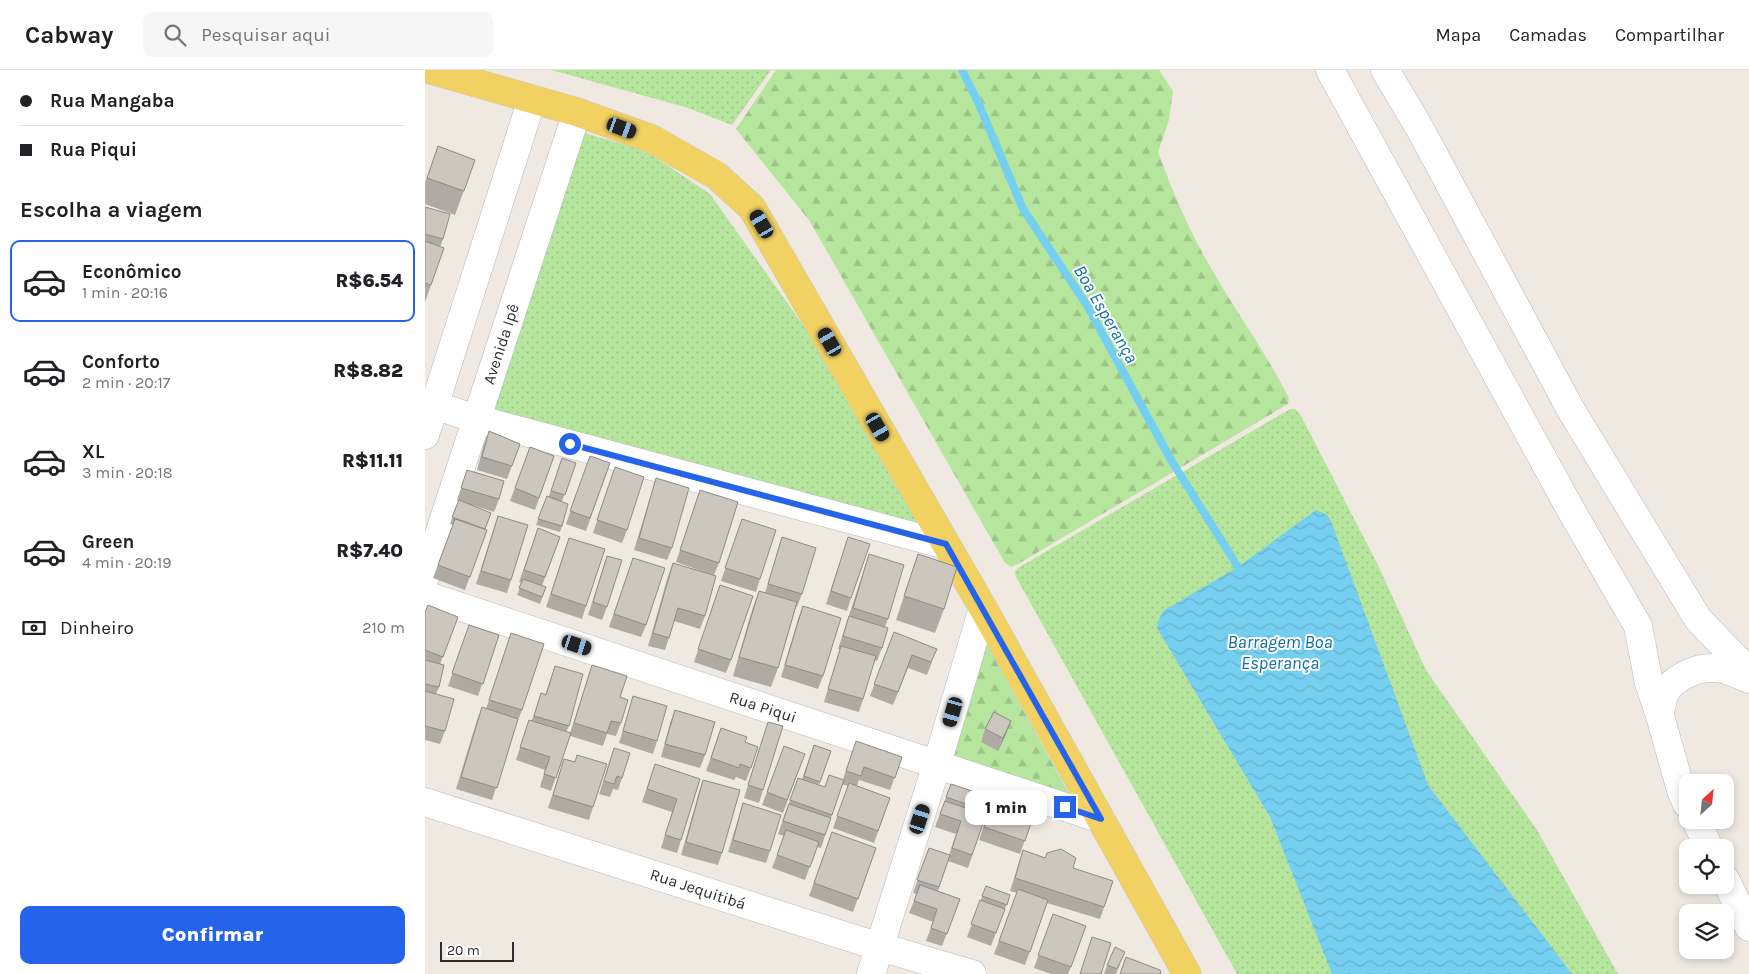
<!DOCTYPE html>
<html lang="pt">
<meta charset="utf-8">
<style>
:root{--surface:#fff;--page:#f6f6f6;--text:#202124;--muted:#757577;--line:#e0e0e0;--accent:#2563eb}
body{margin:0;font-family:Karla,sans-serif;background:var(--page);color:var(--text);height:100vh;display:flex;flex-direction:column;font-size:19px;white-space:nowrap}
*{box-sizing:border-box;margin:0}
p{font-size:16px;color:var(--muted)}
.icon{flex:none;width:28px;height:28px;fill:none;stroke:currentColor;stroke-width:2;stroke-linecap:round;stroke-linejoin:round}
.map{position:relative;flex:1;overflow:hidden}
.sheet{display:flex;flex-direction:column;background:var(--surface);width:425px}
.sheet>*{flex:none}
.banner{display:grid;align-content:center;height:110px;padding:0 20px;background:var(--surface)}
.needle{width:32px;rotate:27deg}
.tools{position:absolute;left:1254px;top:704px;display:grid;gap:10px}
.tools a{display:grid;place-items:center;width:55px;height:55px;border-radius:10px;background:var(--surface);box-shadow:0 2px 8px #0003;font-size:25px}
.scale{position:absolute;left:15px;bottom:12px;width:74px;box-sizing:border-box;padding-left:5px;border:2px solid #2e2e2e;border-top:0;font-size:14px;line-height:18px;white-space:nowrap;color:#2e2e2e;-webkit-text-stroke:4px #fff;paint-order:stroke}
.end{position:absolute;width:22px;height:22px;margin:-11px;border:6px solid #2563eb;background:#fff;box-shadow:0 0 0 2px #fff}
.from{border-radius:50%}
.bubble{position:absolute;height:35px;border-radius:10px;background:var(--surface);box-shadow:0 2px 8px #0003;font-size:16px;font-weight:800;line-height:35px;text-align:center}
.car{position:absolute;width:15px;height:30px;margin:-15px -8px;border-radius:6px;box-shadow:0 0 4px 1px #0007;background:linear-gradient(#222 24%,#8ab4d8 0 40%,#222 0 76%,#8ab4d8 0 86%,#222 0)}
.banner b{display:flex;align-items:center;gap:18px;height:48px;font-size:19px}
.banner b+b{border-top:1px solid var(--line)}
.banner i{width:12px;height:12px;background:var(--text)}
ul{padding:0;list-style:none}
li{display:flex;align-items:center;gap:15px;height:82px;margin:0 10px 8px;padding:0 10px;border:2px solid transparent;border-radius:10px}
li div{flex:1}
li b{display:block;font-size:19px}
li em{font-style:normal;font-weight:800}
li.current{border-color:var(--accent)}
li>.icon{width:45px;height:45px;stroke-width:1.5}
h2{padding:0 20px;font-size:22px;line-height:60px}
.pay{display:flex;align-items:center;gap:12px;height:55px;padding:0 20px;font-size:19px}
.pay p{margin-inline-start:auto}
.cta{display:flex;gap:10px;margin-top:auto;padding:10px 20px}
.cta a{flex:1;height:58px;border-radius:10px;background:var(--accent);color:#fff;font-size:20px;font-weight:800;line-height:58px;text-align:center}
header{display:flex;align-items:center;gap:30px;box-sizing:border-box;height:70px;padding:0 25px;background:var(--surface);border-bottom:1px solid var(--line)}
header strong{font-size:24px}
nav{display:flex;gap:28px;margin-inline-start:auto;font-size:18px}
.search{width:350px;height:45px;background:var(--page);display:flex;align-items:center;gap:12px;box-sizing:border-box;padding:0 18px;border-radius:10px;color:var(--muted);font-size:19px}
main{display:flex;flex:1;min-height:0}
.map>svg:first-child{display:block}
.green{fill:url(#green-dots)}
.forest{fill:url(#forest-firs)}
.water{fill:url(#water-waves)}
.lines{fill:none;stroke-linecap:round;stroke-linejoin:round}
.stream{stroke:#75cff0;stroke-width:8}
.minor-casing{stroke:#b4b7c1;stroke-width:29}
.major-casing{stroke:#c9c9c9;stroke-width:29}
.minor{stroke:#fff;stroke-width:28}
.major{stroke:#f2d163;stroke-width:28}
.wall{fill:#afaba4}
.shaded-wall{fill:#8e8b86}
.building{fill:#cbc7bf;stroke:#8e8b86}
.route{stroke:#2563eb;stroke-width:6}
.labels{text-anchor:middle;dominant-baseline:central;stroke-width:4;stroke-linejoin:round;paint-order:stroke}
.street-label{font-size:16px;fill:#2e2e2e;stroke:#fff}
.water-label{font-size:18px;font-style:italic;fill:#0d6fa3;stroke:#fff}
</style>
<header>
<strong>Cabway</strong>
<div class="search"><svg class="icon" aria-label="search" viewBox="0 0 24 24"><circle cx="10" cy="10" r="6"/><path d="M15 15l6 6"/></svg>Pesquisar aqui</div>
<nav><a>Mapa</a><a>Camadas</a><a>Compartilhar</a></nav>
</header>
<main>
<section class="sheet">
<div class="banner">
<b><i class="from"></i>Rua Mangaba</b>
<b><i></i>Rua Piqui</b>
</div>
<h2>Escolha a viagem</h2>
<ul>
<li class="current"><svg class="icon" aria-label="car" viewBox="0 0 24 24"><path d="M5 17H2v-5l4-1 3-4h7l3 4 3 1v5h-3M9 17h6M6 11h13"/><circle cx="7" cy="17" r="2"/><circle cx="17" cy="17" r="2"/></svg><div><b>Econômico</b><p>1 min · 20:16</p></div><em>R$6.54</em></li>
<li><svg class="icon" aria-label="car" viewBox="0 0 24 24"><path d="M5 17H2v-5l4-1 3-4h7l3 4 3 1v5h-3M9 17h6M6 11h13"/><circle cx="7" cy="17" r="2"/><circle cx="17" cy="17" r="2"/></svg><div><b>Conforto</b><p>2 min · 20:17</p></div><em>R$8.82</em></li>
<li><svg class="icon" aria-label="car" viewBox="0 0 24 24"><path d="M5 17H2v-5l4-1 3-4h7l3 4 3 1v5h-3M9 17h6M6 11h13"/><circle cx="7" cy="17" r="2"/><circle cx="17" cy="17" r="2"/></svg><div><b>XL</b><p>3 min · 20:18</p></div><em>R$11.11</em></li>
<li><svg class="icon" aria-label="car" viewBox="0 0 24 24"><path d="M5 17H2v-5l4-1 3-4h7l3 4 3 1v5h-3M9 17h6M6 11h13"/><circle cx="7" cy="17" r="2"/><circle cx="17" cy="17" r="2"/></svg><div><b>Green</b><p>4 min · 20:19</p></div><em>R$7.40</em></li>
</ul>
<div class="pay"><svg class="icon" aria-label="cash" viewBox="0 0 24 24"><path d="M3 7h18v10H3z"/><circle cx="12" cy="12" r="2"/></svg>Dinheiro<p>210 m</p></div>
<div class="cta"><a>Confirmar</a></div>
</section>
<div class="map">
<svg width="1324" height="904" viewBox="0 0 1324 904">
<defs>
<pattern id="green-dots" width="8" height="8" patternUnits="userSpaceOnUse" patternTransform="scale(1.25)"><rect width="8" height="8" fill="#b6e59e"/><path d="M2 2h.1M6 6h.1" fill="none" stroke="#9dc588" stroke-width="1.8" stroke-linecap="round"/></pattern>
<pattern id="forest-firs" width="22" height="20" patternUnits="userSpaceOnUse" patternTransform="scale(1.25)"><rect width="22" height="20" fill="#b6e59e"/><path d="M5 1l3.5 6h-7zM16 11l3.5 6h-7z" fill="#9dc588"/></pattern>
<pattern id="water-waves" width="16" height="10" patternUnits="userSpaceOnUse" patternTransform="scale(1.25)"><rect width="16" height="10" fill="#75cff0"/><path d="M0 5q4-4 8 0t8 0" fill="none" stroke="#66b2ce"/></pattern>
</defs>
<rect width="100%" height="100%" fill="#efe9e1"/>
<path class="green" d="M126,0H346L307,55L260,37Z
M153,61L221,81L285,124L402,289L503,464L69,341Z
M865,339H870L875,344L953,495L1001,600L1112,760L1193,904H812L591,507L590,502L593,498Z"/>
<path class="forest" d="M351,0H734L748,21L744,50L733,82C747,120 763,158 783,193C809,239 840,281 864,328L863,334L593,494L586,497L580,493L384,150L311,59Z
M560,571L646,727L521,688Z"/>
<path class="water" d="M891,440L902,445L906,451L1003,715L1147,904H907L845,747L732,558L734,549L738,541L813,497Z"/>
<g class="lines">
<path class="stream" d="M537,0L553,32L598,139L663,237L746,390L813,497"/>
<defs>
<path id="minor" d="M905,0L1147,442L1213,556L1224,613L1235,646L1256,720L1262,734
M960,0L994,57L1146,340L1273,549L1324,602
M9,335L51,349L521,475
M0,365L107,29
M0,507L152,42
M0,525L676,749
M1235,646C1236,639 1237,629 1240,623C1248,608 1270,598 1287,598C1298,597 1313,604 1324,609
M0,732L455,877L547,904
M1271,750L1284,778
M1300,809L1324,857
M446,904L512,694L558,538"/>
<path id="major" d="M6,0L152,42L227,69L292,106L327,138L558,538L762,904"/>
</defs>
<use href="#minor" class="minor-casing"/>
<use href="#major" class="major-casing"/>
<use href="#minor" class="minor"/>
<use href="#major" class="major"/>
</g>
<path class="wall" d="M13,76L50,90L30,145L0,134V113Z
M0,137L18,169L15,177L19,178L0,232Z
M64,361L95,374L82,409L52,400L59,374Z
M105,377L129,386L110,440L85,431Z
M165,386L185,393L161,461L141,454Z
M137,388L151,393L137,431V456L135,462L111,455L122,426H124Z
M190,397L202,460L197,473L168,463Z
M42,400L74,429L69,442L47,435L60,460H62L40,520L8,508L28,455L25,454L33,431L32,430Z
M231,408L247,478L242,490L209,480L227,421Z
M275,420L294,493L289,505L280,546L275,559L249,551L240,580L223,576L243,506L248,493L285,504L251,492Z
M73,446L86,510L82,523L51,514Z
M317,449L335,509L331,522L296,511Z
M113,458L135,467L117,516L121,517L115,534L92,525L97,513L94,512Z
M357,467L377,524L372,537H371L353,598L346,617L308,606L327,540L334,521L340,523Z
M423,467L426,528L422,541L401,534Z
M144,468L161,536L157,549L121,537Z
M444,484L463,549L460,557L457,578L452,591L449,590L438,629L434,642L399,632L415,579H413Z
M493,484L519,539L510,563L471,550Z
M182,486V537L177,550L163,545Z
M208,488L221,555L216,567L184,557Z
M295,515L306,590L301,603L269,592Z
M378,536L398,606L393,619L356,607L373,549Z
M0,542L33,547L15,594L14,617L11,624L20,661L15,674L0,670Z
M44,555L74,565L53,626L23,616Z
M469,562L507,592L502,605L483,598L468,635L445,626Z
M86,563L97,640L92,653L67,730L31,719L52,650L57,637L61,639Z
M167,595L195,627L196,653L191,666L182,664L178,676L145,666L126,721L115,717L120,700L91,690L104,650H107L116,623L120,625L130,596L144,656L141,662L145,663Z
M208,626L232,671L228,684L194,673L204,639Z
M250,640L280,685L275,698L236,687L245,653Z
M343,652L338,720L334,733L319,728Z
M296,658L320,672L333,677L321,711L311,707L309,710L281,701Z
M560,659L581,664L573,681L556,672Z
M431,671L477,687L465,720L434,710L432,716L465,728L449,773L408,758L423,716L417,714L396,778L392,777L380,810L347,798L359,766L353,764L359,746L373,708L377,709L389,675L406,681L394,715L400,717L418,709Z
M359,676L380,684L358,743L337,735Z
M189,678L197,708L193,720L188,719L185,727L174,724Z
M139,689L150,692L168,737L164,750L123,738Z
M230,694L275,709L252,783L236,778L247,742L217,732Z
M278,710L297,783L293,795L256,785L274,722Z
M526,714L565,727L560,745H561L543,798L523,791L513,821L535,829L517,876L501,871L508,852L484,843L492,824L488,823L504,778L524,785L531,764L510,757Z
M570,723L596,732H613L595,784L554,770Z
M318,733L345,781L341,793L303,782L314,746Z
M407,762L451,778L428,842L384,826Z
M598,780L648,798L688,811L675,849L622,833L600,895L569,884L592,823L585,821Z
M561,816L585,825L566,876L542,867Z
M628,844L661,856L643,904H626L609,898Z
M695,894L691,904H679L682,895Z"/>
<path class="shaded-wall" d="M586,651L581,664L573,681L578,668Z"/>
<path class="building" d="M13,76L50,90L39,121L2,108Z
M0,137L25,144L18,169L0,164Z
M0,171L19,178L6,215L0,213Z
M64,361L95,374L87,396L57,387Z
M105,377L129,386L114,428L90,418Z
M165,386L185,393L165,448L145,441Z
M137,388L151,393L140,425L126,421Z
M190,397L219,407L202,460L172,450Z
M42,400L79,411L74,429L36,418Z
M231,408L264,418L247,478L214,468Z
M275,420L313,432L294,493L255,480Z
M122,426L143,434L137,456L113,449Z
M34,430L66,443L60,459L27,447Z
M73,446L103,455L86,510L56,501Z
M30,449L62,460L45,507L13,495Z
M317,449L351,460L335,509L300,498Z
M113,458L135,467L120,507L99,500Z
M357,467L391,478L377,524L343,514Z
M423,467L445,474L426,528L406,521Z
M144,468L180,479L161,536L126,524Z
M444,484L479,495L463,549L428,538Z
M493,484L532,497L519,539L479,526Z
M182,486L197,490L182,537L168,532Z
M208,488L240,498L221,555L189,544Z
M248,493L291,506L280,546L253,538L244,568L228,563Z
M98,509L121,517L117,527L94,518Z
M295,515L328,526L306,590L273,579Z
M334,521L372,532L353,598L314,587Z
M3,535L33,547L18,587L0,580V542Z
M378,536L416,548L398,606L360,595Z
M424,546L463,558L457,578L418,566Z
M44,555L74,565L58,614L27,603Z
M469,562L512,579L506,592L487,585L473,622L449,614Z
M86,563L119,574L97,640L64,630Z
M416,576L451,586L438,629L403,619Z
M0,590L19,595L14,617L0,614Z
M167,595L202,606L195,627L203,630L196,653L186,651L182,663L149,653Z
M130,596L158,604L144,656L109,646L116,623L121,625Z
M0,621L29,629L20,661L0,656Z
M208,626L242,636L232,671L198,661Z
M57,637L93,649L72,718L36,707Z
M250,640L290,652L280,685L240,674Z
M569,642L586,651L578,668L560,659Z
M104,650L146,663L131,708L119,704L125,687L95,677Z
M343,652L358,656L338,720L323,715Z
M296,658L322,667L320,672L333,677L326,698L315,694L314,698L286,688Z
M431,671L477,687L470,708L439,697L436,706L421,701Z
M389,675L406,681L395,712L379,706Z
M359,676L380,684L362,730L342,722Z
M189,678L205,683L197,708L192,706L189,714L179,711Z
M152,685L182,694L168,737L128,725L139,689L150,692Z
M230,694L275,709L256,770L240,765L252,729L222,719Z
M404,705L419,710L407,745L365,730L373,708L400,717Z
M278,710L315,720L297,783L261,772Z
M424,713L465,728L453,761L412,746Z
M526,714L565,727L561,741L521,727Z
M570,723L596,732L598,726L613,732L600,771L559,757Z
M520,731L561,745L547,785L527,778L536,751L515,744Z
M318,733L356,745L345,781L308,770Z
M364,734L406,748L400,765L358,751Z
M361,760L394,772L385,797L352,785Z
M407,762L451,778L433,829L389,813Z
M504,778L525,785L514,817L492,810Z
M636,779L651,788L648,798L688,811L679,837L590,808L598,780L620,788L622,783Z
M495,815L535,829L522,864L506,858L512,839L489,831Z
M561,816L585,825L582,835L557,826Z
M593,819L623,830L605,882L574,871Z
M555,830L580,839L571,863L546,854Z
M628,844L661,856L646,897L613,885Z
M667,867L686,873L676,904H655Z
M690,877L700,882L692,899L682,895Z
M701,887L735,900L736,904H695Z"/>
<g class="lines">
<path class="route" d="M145,374L521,474L676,749L640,737"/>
</g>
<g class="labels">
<g class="street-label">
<text transform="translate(76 274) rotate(-72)">Avenida Ipê</text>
<text transform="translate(338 637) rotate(18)">Rua Piqui</text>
<text transform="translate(273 819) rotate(18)">Rua Jequitibá</text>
</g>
<g class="water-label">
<text transform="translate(681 244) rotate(60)">Boa Esperança</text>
<text x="855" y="572">Barragem Boa<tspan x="855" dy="21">Esperança</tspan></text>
</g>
</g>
</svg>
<div class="tools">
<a><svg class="needle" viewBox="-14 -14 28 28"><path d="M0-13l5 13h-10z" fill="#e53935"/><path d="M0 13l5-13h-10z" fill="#757577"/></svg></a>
<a><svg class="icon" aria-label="locate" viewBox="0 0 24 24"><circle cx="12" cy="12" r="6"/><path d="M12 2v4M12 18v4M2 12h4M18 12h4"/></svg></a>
<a><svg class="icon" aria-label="layers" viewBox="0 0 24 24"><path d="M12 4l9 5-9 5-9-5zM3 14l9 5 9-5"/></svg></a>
</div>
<div class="scale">20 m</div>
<i class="end from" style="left:145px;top:374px"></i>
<i class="end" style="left:640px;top:737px"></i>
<div class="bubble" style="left:540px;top:720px;width:82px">1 min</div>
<i class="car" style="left:197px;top:58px;rotate:110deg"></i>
<i class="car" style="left:337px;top:154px;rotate:330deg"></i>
<i class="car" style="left:405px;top:272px;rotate:330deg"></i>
<i class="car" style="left:453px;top:357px;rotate:150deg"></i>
<i class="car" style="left:152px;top:575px;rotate:108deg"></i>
<i class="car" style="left:528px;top:642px;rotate:196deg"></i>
<i class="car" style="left:495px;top:749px;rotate:18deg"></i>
</div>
</main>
